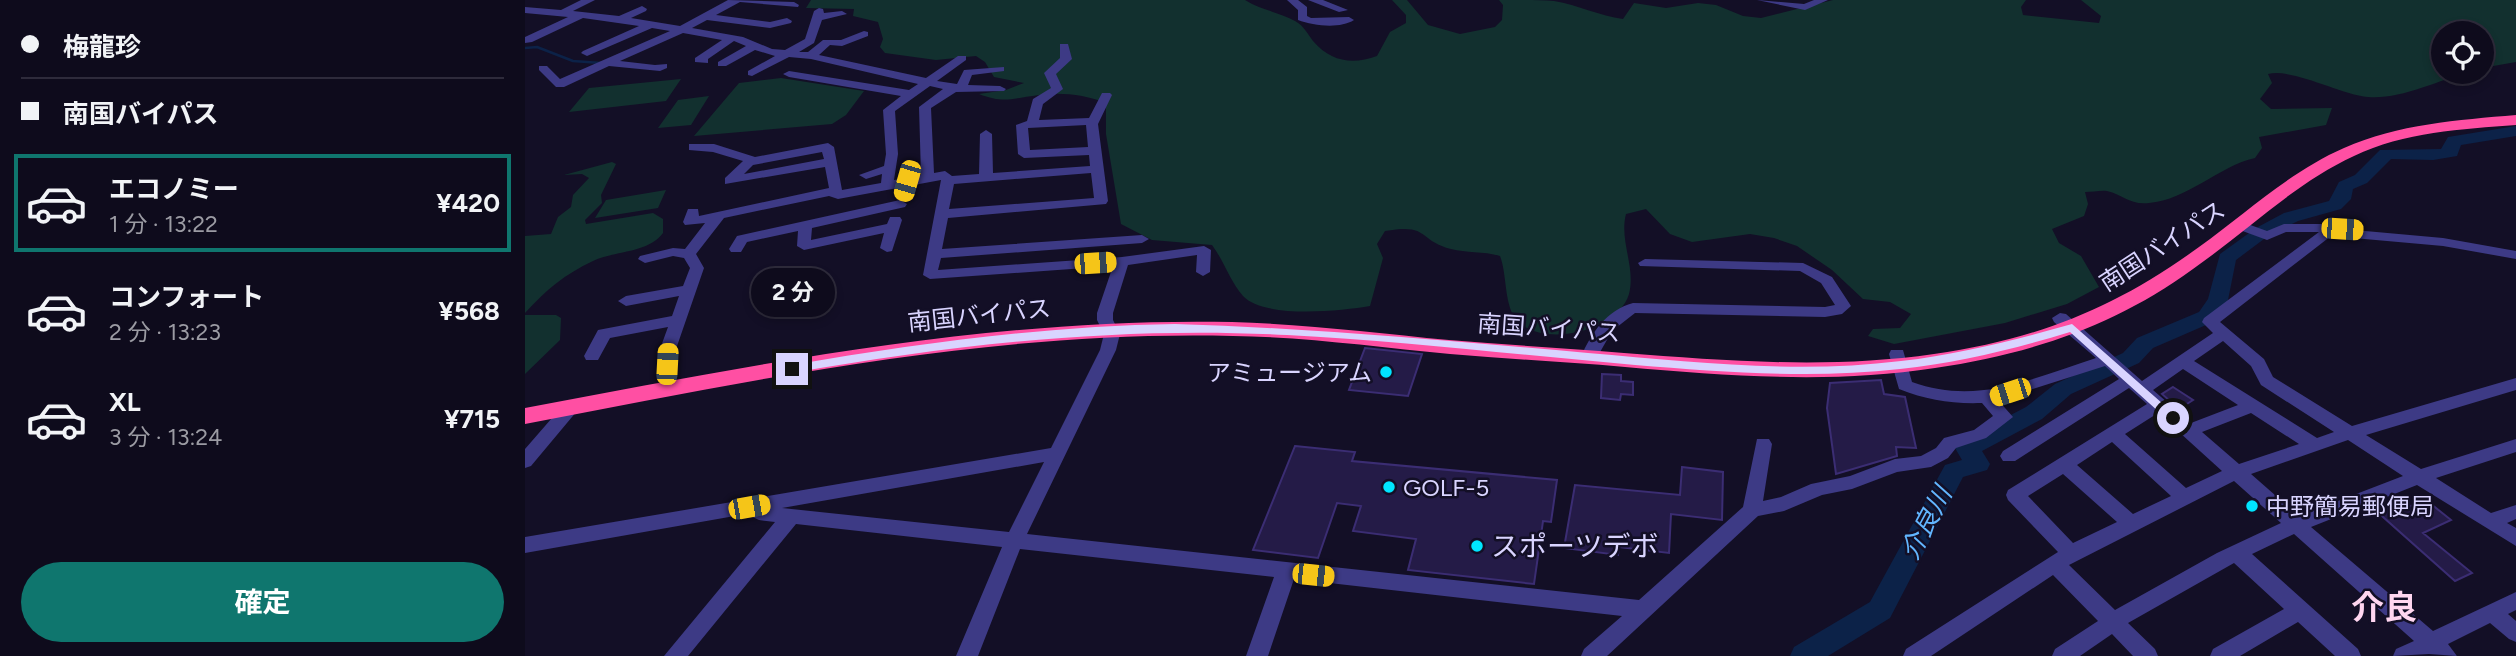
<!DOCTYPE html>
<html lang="ja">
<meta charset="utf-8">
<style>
:root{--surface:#0e0b1c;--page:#1c1929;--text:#f1f3f6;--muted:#9b9ba3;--line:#2e2b3b;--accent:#0f766e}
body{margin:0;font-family:Figtree,"Noto Sans JP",sans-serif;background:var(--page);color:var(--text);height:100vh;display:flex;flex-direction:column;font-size:26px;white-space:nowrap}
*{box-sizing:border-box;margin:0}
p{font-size:23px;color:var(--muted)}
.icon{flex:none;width:38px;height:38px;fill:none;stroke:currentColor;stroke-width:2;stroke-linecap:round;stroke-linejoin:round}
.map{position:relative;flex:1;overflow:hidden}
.drawer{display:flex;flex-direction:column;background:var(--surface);width:525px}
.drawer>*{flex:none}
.top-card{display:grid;align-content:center;height:154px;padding:0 21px;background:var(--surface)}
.tools{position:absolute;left:1906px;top:21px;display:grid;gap:14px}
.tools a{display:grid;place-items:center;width:63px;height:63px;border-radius:50%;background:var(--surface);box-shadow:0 4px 10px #0003,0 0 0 2px var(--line);font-size:35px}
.end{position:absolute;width:32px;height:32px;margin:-16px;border:9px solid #d9d4ff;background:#111;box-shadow:0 0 0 4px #111}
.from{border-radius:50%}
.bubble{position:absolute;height:49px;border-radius:24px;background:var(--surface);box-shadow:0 4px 10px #0003,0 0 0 2px var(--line);font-size:23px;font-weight:700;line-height:49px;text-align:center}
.car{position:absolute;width:21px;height:42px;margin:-21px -10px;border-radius:9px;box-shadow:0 0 5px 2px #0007;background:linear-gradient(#f5c518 24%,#345 0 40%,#f5c518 0 76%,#345 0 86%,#f5c518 0)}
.top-card b{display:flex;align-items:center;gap:24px;height:66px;font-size:26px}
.top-card b+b{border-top:2px solid var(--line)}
.top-card i{width:18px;height:18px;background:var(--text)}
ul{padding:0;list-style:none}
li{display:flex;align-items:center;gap:21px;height:98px;margin:0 14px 10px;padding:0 7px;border:4px solid transparent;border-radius:0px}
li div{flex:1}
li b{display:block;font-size:26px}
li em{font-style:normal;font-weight:700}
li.current{border-color:var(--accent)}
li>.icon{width:63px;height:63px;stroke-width:1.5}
.action{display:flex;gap:14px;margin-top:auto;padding:14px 21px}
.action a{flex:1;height:80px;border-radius:42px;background:var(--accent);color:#fff;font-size:28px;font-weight:700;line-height:80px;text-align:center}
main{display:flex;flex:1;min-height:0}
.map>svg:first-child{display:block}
.green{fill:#12302f}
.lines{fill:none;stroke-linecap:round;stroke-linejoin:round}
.stream{stroke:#0c2248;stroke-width:2.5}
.river{fill:#0c2248;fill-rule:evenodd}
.building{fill:#241b47;stroke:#3b2d73;stroke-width:2}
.minor{fill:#3d3a85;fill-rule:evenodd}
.highway{fill:#ff4fa3;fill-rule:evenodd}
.route{fill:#d9d4ff}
.poi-dot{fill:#00e5ff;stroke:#130f26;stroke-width:2.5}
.labels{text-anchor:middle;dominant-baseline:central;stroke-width:5;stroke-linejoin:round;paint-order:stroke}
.street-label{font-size:24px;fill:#d9d4ff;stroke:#130f26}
.poi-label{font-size:24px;fill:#d9d4ff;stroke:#130f26;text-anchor:start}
.water-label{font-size:26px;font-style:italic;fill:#62b6ff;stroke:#130f26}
.near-poi-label{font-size:28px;fill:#d9d4ff;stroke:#130f26;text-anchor:start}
.near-quarter-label{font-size:33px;font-weight:bold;fill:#ffd6f0;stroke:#130f26}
</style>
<main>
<section class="drawer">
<div class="top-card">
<b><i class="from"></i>梅龍珍</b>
<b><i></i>南国バイパス</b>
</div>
<ul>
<li class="current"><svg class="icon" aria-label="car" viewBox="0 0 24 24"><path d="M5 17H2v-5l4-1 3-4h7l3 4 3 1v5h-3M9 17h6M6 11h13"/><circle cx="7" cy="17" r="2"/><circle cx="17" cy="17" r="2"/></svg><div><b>エコノミー</b><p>1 分 · 13:22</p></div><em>¥420</em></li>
<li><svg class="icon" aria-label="car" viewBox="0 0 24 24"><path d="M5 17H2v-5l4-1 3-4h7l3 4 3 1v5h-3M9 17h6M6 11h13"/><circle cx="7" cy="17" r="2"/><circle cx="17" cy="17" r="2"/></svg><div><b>コンフォート</b><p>2 分 · 13:23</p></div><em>¥568</em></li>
<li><svg class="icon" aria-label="car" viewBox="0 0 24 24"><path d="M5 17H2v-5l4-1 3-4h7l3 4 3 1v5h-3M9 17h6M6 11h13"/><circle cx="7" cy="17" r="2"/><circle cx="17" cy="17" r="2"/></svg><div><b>XL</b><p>3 分 · 13:24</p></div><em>¥715</em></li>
</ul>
<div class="action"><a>確定</a></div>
</section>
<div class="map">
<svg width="1991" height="656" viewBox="0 0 1991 656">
<rect width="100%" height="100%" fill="#130f26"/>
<path class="green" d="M286,0H720C736,10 754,12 770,21C779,26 782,33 788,41C806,62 828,65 852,56L865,32L881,23V15L867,0H882L903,25L935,34L970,27L977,20L978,5L974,0C992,0 1012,0 1029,1C1053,5 1075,16 1098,19L1109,3L1141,8L1173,3L1191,5L1218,16L1236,18L1308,0H1501L1496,7L1498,15L1574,23L1576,16L1556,0H1991V62L1957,68L1956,33H1918V72H1943C1913,81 1873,100 1843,97C1814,94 1768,68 1743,74L1747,83L1735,99L1746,109L1807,108L1801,125L1734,137L1737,148L1730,158C1694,166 1662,200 1624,203C1604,205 1599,195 1582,191C1576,190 1567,192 1560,192L1563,204L1559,216L1527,229L1534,243L1556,256L1574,287L1542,304L1480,323L1369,344L1343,336L1348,329L1375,328L1386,314L1365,302L1338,299L1307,270L1272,246L1249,238L1225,234L1167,242L1145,234L1121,209L1101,214C1094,241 1111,267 1104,294C1093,332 1014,350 990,318C979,302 982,274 975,256C958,251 941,253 926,249C892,240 905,223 860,231L852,244L858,258L845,306C815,311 740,319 718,296C705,281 699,261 687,245L627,240L596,224L581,134V103C561,95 536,92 514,95C489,98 479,104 454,94L481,90L499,83L469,77L460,62L451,56L411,60L360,53L355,47L358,39L353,22L328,16L329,9L281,8Z
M256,78L339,91L321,115L307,124L169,136L214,83Z
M156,79L141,101L44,112L64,88Z
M184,96L166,125L133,128L153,100Z
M87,162L91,164L76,195L77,203L60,220L61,224L128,213L138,219V233C124,253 88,251 68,261C40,274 21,290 0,313V236L26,234L33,217L46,207L48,195L64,178L57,174L39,175Z
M141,190L133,208L70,218L81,200Z
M0,315H31L36,318L35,340L0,374Z"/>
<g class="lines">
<path class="stream" d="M0,48L12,47L48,61L76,63"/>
<path class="river" d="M1991,126V136L1936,145L1932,156L1908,160L1866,159L1842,183L1828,189L1826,199L1816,209L1773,221L1743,236L1711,260L1703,300L1688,322L1628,348L1614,363L1546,394L1517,419L1457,451L1465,464L1462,470L1438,477L1365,618L1303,656H1265L1269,647L1345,602L1420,465L1437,460L1430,448L1434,442L1501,407L1530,384L1598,353L1612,338L1674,312L1683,299L1695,254L1731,228L1759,213L1804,201L1814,182L1830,175L1855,150L1916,149L1923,137Z"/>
</g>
<path class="building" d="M840,348L897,354L883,396L824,390Z
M1077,374L1096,375V381L1108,382V395L1096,394L1095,400L1076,398Z
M1356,380L1359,394L1380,397L1391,448L1371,447L1372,456L1311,474L1302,408L1305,383Z
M1648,387L1668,400L1654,409L1637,394Z
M770,446L830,452L827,461L1032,480L1026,522L1018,521L1009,584L883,570L891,539L828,531L836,506L812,503L793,558L728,550Z
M1157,467L1198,472L1197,520L1146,514L1144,553L1094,547L1093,555L1039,548L1050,485L1155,495Z
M1906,504L1926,520L1898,533L1947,573L1930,581L1849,509Z"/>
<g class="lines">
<path class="minor" d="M56,0H70L48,11L94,16L117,6L122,9L121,11L106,18L155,26L203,0L269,2L274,5L273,7L215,2L191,15L245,22L262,18L267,21L266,23L245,28L182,20L167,28L218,37L247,49L260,50L280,39L289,11L294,8L298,9L299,13L317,11L322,14L297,20L289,43L274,52H283L298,40H316L339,31L343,32V36L317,46L305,45L294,55L401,78L433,56H441V60L412,81L432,84L439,70L479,67V71L447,75L443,85L475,86L481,89L479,91L431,92L406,108L409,173L420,171L427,176L454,174L455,134L461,130L467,134L468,173L565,166L564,155L499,158L493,154L491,125L502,121L508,99L526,88L519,73L535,58V44H543L547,59L531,74L538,89L518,104L514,120L564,118L577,93H585L587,95L573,124L583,201L581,204L423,218L417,249L617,235L624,239L617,243L416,258L413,270L597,257L679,246L686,250L685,272L678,276L671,272L672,255L603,265L588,313V320L595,334L591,350L502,534L1114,600L1218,507L1232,439H1244L1247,444L1238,501L1256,497L1286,484L1325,476L1370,459L1396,456L1411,448L1419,438L1449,430L1468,416L1457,403C1426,404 1402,400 1374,389L1364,354L1366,350H1378L1387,382C1453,406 1508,378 1571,358L1529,322L1527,318L1535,313L1541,314L1617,381L1688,333L1677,322L1679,318L1794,232H1761L1742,240L1712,229L1710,226L1717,222L1742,231L1759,224H1812L1817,225L1818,229L1918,238L1991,251V259L1918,246L1806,236L1695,322L1739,359L1748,377L1827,426L1991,378V390L1841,435L1896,469L1991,439V452L1911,478L1966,513L1991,505V519L1982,523L1991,528V546L1892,485L1786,527L1908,631L1991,592V610L1983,614L1991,621V642L1984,639L1965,623L1923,644L1932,656L1904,654L1868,656L1871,649L1889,641L1769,534L1727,554L1833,649L1836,656H1810L1773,622L1715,656H1685L1688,649L1759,609L1709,563L1603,623L1630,649L1633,656H1608L1587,634L1555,656H1527L1530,649L1573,621L1528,575L1406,656H1378L1381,649L1533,552L1483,500L1481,495L1483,490L1622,404L1604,388L1490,461H1478L1475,456L1478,451L1594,379L1580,366L1473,400L1488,417L1461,438L1431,448L1423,458L1406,467L1372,472L1327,489L1297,495L1259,511L1233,516L1082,656H1056L1059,649L1097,616L769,579L743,656H721L749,577L495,549L453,656H431L477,547L271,524L163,656H139L250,522L234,520L221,514L0,553V537L526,448L575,350L579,334L572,320V313L588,266L405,279L398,275L416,180L313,199L304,196L199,218L171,254L179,268L151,349L150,380L148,384L142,386L134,380L135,349L143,327L85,338L73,360H61L59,356L73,330L147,316L154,296L101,306L93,301L101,296L158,286L165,268L159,258L148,256L120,263L113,259L115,256L148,248L160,249L180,223L160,225L158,222L163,209H173L174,216L304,188L300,167L200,184V178L218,161L188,152L164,150V144H189L230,157L303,143L309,147L317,190L356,183L357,174L341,179L334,175L359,166L361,154L358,110L376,96L264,77L258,74L264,71L384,90L393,84L286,59L264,57L227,76L223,75V71L250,56L230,50L201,66H193V62L221,46L209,41L183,59V63L170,62V58L197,40L158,33L95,61L130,65L142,64V68L135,71L84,66L39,87H31L14,70V66H22L35,79L145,31L127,28L62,56L56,53L58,51L114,26L58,18L7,42L0,43V37L43,17L0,13V7L36,10ZM405,86L418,89L394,107L396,175L369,180L373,154L370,111ZM561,125L563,147L505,150L503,128ZM297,152L299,159L219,174L228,165ZM566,173L569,198L424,209L429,184ZM1698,341L1726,366L1736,385L1809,432L1792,438L1669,361ZM1658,369L1713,405L1666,423L1628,390ZM1633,413L1697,471L1661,488L1600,434ZM1726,413L1774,444L1714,464L1677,432ZM1823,440L1878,476L1774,516L1726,474ZM1587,442L1646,496L1608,514L1552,465ZM519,462L484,532L257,508ZM1538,474L1592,522L1548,543L1503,496ZM1709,481L1756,523L1692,553L1590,610L1544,565Z
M762,0H773L782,7V16L786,18L824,17L829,20C815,29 789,26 773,20V10Z
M783,0H798L823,10L814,12Z
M1232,0L1279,4L1289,0H1303L1280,10Z
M375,200L382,204L380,207L287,228L286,240L362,224L365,217H375L377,220L367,251L362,252L355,248L359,233L279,250L272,246L273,231L222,242L216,252H206L204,249L212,236Z
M1120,259L1278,263L1307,277L1326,306L1317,314L1300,317L1110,313L1087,331L1070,361H1058L1056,357C1066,333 1082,310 1108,303L1300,307L1310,305L1296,283L1275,271L1115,266L1113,263Z
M46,401L52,403L55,407L52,411L6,466L0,468V449L40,403Z"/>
<path class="highway" d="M1991,115V125C1937,129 1879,132 1829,156C1770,183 1721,232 1668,269C1590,326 1505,354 1410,368C1307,384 1204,376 1100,367C1042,362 983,359 925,354C852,347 780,337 708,336C468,330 234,379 0,424V408C234,364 468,317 707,322C780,324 852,333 924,340C982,345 1041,348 1099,353C1203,361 1305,369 1409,354C1512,339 1589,309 1674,247C1721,213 1766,171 1819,148C1873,124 1933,120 1991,115Z"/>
</g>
<path class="route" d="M650,324C788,328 926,341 1063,353C1166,362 1273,374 1376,361C1435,354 1490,340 1547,324L1654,418L1648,422L1644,421L1545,332C1489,349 1433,363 1375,369C1287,379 1197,372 1110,365C994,355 878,341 762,335C595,326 432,344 267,373L261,369L267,365C394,343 521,326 650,324Z"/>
<g class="poi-dot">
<circle cx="861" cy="372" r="7"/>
<circle cx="864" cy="487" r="7"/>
<circle cx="1727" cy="506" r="7"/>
<circle cx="952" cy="546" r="7"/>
</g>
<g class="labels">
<g class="street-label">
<text transform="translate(1637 246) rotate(-33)">南国バイパス</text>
<text transform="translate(454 315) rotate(-6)">南国バイパス</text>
<text transform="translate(1024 328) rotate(4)">南国バイパス</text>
</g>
<g class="poi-label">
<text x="847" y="372" text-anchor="end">アミュージアム</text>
<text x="878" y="487">GOLF-5</text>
<text x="1741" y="506">中野簡易郵便局</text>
</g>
<g class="water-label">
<text transform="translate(1401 523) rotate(-62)">介良川</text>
</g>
<g class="near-poi-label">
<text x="966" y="546">スポーツデボ</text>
</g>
<g class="near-quarter-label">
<text x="1859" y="607">介良</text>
</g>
</g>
</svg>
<div class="tools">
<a><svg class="icon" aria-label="locate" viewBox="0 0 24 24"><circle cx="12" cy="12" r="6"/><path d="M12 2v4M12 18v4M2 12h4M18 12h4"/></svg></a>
</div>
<i class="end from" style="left:1648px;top:418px"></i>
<i class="end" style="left:267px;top:369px"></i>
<div class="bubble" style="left:226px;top:268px;width:84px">2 分</div>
<i class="car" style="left:382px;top:181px;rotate:196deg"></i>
<i class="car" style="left:1817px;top:229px;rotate:94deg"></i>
<i class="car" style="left:570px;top:263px;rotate:86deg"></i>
<i class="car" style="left:142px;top:364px;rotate:3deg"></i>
<i class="car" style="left:1485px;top:392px;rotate:252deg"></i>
<i class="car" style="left:224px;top:507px;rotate:80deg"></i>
<i class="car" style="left:788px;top:575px;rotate:96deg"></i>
</div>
</main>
